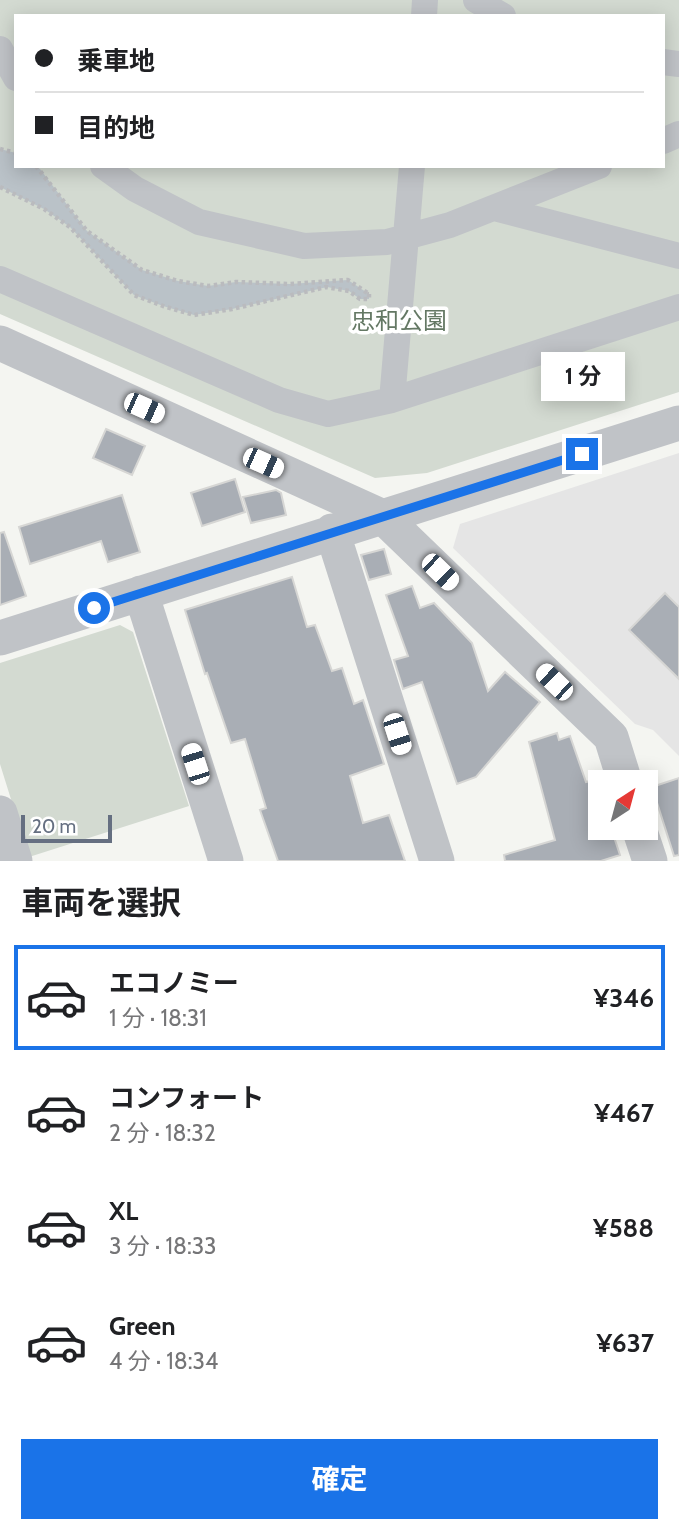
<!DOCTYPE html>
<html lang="ja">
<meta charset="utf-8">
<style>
:root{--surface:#fff;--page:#f6f6f6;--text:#202124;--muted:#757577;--line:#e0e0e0;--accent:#1a73e8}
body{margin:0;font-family:Cabin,"Noto Sans JP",sans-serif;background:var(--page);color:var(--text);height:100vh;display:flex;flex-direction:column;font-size:26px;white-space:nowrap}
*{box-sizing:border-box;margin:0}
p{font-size:23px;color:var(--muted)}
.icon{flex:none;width:38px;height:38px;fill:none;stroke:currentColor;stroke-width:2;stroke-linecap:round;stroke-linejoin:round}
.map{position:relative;height:861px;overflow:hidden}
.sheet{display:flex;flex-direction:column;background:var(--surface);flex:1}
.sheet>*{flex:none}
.top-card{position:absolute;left:14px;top:14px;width:651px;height:154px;border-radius:0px;box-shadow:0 4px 18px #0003;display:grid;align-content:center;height:154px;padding:0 21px;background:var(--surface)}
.needle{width:46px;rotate:36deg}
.buttons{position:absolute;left:588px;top:770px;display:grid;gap:14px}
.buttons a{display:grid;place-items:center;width:70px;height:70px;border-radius:0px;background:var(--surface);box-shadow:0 4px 18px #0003;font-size:35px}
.scale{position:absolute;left:21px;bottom:18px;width:91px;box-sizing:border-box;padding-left:7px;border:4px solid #656f81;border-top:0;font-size:19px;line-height:24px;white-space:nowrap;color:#656f81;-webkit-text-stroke:5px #fff;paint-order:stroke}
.end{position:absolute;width:32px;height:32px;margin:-16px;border:9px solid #1a73e8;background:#fff;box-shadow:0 0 0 4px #fff}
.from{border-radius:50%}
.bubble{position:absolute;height:49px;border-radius:0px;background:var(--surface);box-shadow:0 4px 18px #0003;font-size:23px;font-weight:700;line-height:49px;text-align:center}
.car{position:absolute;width:21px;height:42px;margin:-21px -10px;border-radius:9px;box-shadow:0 0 5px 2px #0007;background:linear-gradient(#fff 24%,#345 0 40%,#fff 0 76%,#345 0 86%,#fff 0)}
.top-card b{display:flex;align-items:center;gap:24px;height:66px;font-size:26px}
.top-card b+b{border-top:2px solid var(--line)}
.top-card i{width:18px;height:18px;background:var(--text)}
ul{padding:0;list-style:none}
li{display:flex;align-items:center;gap:21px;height:105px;margin:0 14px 10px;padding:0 7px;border:4px solid transparent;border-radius:0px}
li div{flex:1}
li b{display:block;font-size:26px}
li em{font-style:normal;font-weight:700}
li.on{border-color:var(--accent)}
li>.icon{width:63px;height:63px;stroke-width:1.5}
h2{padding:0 21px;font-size:32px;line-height:84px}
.action{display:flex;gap:14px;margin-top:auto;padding:14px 21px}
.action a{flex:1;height:80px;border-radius:0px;background:var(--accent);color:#fff;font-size:28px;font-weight:700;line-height:80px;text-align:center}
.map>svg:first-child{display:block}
.built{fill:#e5e5e5}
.green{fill:#d3dad1;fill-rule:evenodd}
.water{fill:#bac2c8}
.building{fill:#a9aeb5;stroke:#d6d6d4;stroke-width:2}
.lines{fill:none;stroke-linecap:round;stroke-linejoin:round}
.path{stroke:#babbbe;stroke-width:4.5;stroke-dasharray:3.5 3.5;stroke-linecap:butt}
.pedestrian{stroke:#c0c3c7;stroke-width:26}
.minor{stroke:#c0c3c7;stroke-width:35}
.route{stroke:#1a73e8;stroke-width:9}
.labels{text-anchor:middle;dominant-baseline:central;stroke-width:7;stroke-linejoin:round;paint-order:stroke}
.park-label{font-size:24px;fill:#647864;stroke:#fff}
</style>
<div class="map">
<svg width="679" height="861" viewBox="0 0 679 861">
<rect width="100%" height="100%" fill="#f4f5f1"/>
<path class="built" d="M679,453V756L653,730L635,724L453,548L460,524Z"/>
<path class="green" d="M0,0H679V392L427,473L375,478L0,314ZM16,16H663V166H16Z
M120,625L133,632L189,806L29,857L0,764V663Z"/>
<path class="water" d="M0,149L16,153V166H36L40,169L87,231L142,270L178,281L208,286L236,282L290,284L348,280L369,294V299H360L349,291L327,287L232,309L194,315L163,306L134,295L70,227L44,209L0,187Z"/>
<path class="building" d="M106,429L145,446L132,475L93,458Z
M235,479L245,512L202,526L191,493Z
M276,490L281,493L286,515L251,523L243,497Z
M122,495L140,552L108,562L101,541L30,564L19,527Z
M4,532L26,596L0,605V533Z
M384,549L391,574L369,580L361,555Z
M292,577L307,627L315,625L332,671L342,668L354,704L363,700L384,764L350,776L363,823L389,815L405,861H278L260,810L266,808L245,739L231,743L207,673L205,674L185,610Z
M412,586L420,608L434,603L472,643L488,691L505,672L540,702L476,777L457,784L422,682L403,689L394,660L408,656L386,595Z
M665,593L679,607V679L629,630Z
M557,733L559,740L570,736L586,782L594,780L600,805V828H611L620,855L601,861H505L504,855L555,840L529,742Z
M679,778V855L674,856L652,787Z"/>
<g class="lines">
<path class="path" d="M0,149L16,153
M36,166L87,231L142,270L178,281L208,286L236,282L290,284L348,280L369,294
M0,187L44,209L70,227L134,295L163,306L194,315L232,309L326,287L349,291L360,299H369V294H372"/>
<path class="pedestrian" d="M476,0L503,16
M424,16L425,0
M0,49L16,78
M663,62L679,64
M663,141L679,134
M103,166L135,189L199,222L304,246L387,242L450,225L599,166
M494,208L679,256
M0,279L279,400L328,414L392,400L412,166
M392,400L679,307"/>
<path class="minor" d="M0,343L383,517L611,737L625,782
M332,531L437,861
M141,593L226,861
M0,638L679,423
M0,813L15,861
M639,828L650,861"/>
</g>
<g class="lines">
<path class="route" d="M94,608L582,454"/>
</g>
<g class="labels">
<g class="park-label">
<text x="399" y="320">忠和公園</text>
</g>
</g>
</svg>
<div class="buttons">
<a><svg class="needle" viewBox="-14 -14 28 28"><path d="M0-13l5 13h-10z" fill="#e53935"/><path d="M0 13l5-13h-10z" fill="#757577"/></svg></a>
</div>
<div class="scale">20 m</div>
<i class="end from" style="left:94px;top:608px"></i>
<i class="end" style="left:582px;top:454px"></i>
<div class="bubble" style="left:541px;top:352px;width:84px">1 分</div>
<i class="car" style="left:144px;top:408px;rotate:114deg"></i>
<i class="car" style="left:263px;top:463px;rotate:114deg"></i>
<i class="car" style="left:440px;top:572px;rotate:134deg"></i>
<i class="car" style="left:554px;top:682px;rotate:314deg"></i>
<i class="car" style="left:397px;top:734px;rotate:162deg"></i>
<i class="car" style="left:195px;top:764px;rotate:342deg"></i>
<div class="top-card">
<b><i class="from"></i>乗車地</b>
<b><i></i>目的地</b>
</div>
</div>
<section class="sheet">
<h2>車両を選択</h2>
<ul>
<li class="on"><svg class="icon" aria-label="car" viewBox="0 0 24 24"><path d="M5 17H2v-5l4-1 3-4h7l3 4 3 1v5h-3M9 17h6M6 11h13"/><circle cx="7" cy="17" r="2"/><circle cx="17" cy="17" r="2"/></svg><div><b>エコノミー</b><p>1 分 · 18:31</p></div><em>¥346</em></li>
<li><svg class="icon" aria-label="car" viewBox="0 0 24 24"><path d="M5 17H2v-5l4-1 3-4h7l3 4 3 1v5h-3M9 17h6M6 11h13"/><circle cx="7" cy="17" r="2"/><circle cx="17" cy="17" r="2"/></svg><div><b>コンフォート</b><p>2 分 · 18:32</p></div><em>¥467</em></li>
<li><svg class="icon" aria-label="car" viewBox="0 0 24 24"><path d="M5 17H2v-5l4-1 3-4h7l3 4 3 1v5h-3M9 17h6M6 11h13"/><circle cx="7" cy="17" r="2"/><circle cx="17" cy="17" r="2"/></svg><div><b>XL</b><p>3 分 · 18:33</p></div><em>¥588</em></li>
<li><svg class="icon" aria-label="car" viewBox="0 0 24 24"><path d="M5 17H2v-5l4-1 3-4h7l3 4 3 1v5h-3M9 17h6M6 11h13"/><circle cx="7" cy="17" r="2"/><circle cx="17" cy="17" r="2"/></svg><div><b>Green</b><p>4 分 · 18:34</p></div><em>¥637</em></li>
</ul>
<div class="action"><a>確定</a></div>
</section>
